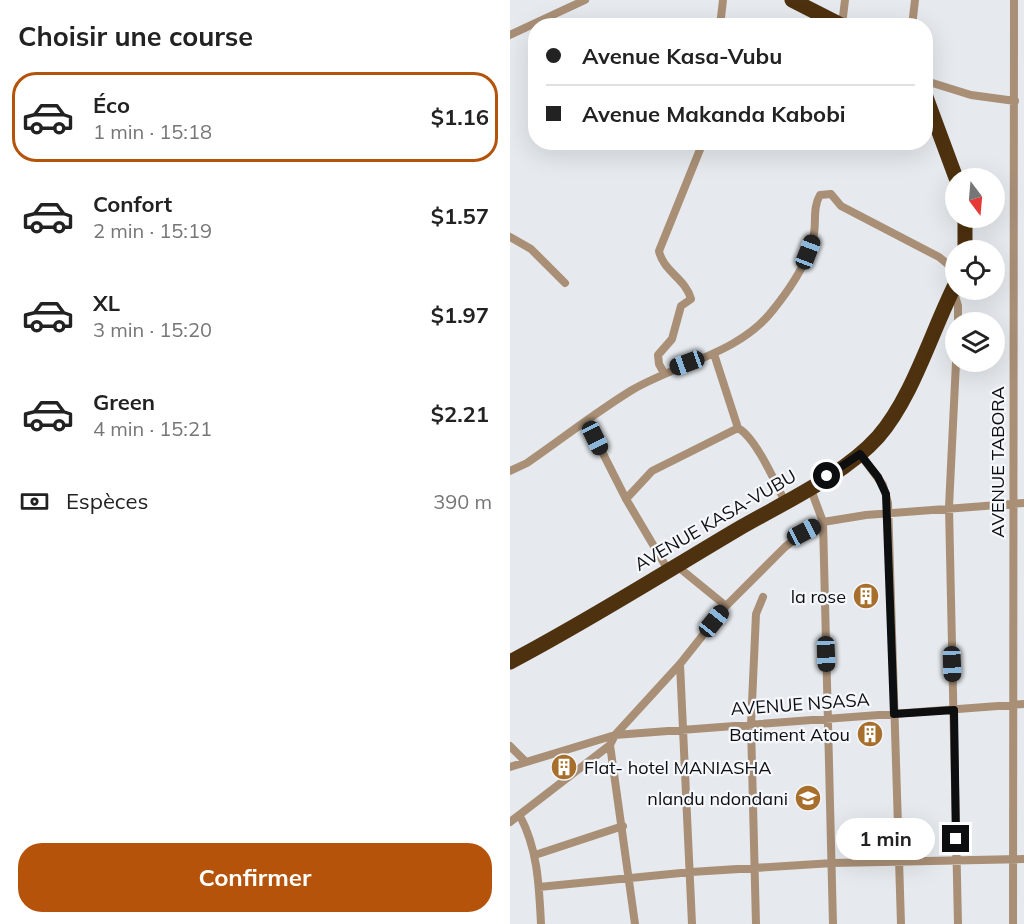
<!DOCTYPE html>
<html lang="fr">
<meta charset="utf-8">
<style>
:root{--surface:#fff;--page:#f6f6f6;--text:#222;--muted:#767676;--line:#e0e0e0;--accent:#b45309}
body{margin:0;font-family:Mulish,sans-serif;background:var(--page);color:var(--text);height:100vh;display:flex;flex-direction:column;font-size:22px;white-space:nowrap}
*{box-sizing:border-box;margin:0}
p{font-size:20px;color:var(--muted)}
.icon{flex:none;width:33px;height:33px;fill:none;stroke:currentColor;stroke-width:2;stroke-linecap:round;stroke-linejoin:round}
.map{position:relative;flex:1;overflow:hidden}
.sheet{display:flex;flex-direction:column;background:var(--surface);width:510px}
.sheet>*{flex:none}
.guide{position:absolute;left:18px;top:18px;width:405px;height:132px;border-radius:24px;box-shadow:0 6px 24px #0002;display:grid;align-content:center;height:132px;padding:0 18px;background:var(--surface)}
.needle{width:39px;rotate:164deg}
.fabs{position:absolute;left:435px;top:168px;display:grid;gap:12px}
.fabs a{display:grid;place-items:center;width:60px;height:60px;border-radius:50%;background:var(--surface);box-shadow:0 6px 24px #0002;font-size:30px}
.end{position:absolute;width:27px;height:27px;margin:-14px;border:8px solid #0d0e10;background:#fff;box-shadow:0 0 0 3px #fff}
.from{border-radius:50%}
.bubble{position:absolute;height:42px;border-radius:21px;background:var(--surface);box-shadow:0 6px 24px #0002;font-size:20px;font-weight:700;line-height:42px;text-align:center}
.car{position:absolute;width:18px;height:36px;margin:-18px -9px;border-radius:8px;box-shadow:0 0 4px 2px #0007;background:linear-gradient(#222 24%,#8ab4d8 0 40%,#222 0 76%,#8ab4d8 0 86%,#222 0)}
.guide b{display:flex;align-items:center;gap:21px;height:57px;font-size:22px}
.guide b+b{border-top:2px solid var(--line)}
.guide i{width:15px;height:15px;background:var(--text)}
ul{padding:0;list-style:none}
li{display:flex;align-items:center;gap:18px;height:90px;margin:0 12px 9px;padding:0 6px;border:3px solid transparent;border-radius:24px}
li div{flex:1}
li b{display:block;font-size:22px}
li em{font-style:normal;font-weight:700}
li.active{border-color:var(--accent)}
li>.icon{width:54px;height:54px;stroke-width:1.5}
h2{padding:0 18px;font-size:27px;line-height:72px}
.pay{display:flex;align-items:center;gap:15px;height:66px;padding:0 18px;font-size:22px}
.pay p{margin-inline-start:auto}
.cta{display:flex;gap:12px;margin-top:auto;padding:12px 18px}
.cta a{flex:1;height:69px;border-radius:24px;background:var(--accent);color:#fff;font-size:24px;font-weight:700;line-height:69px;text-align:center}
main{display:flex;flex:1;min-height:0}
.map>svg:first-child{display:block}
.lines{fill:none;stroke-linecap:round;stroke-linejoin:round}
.street{stroke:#a98f76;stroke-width:8}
.highway{stroke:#4e310e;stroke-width:15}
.route{stroke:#0d0e10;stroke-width:8}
.labels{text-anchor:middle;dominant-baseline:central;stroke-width:4.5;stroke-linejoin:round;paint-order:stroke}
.street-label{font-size:18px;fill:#0d0e10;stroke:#f4f7fb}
.poi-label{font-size:18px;fill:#0d0e10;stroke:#f4f7fb;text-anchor:end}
</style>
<main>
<section class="sheet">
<h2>Choisir une course</h2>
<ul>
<li class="active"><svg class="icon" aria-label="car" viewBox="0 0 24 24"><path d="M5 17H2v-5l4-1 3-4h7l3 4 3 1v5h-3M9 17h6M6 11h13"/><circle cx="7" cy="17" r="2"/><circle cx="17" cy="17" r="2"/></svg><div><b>Éco</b><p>1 min · 15:18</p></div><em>$1.16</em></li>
<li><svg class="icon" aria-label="car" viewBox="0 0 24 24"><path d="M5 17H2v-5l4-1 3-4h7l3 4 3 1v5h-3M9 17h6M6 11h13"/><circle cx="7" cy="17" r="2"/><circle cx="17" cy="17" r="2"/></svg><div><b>Confort</b><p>2 min · 15:19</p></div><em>$1.57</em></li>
<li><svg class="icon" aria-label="car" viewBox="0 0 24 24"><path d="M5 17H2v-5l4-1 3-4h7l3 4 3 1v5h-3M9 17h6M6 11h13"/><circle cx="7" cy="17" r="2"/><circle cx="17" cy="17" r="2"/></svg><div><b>XL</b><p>3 min · 15:20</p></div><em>$1.97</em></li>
<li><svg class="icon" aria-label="car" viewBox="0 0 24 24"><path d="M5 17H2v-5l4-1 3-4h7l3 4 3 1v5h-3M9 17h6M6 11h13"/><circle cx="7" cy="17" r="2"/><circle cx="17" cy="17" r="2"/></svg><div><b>Green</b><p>4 min · 15:21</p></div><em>$2.21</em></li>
</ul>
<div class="pay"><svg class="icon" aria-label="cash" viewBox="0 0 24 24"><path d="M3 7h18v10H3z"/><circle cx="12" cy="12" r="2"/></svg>Espèces<p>390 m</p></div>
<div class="cta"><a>Confirmer</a></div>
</section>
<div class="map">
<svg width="514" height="924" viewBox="0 0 514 924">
<rect width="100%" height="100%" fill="#e6eaee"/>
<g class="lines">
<path class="street" d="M332,25L335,0
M210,26L213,0
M402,26L405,0
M0,35L75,0
M416,81L461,95L505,101
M0,237L21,249L55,283
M443,289L448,306V322
M204,354L228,428C246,438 265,482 275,502
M446,362L439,507L448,924
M154,373L149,364L148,355L162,339L171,306L181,299C176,279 153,271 149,251L193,142
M77,422L116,499L158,570
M350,454L373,485L378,503L391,924
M0,471L17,463C52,439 86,412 122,390C168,363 229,354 263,310C279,290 297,265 303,239C307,225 302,208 310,195L321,194L331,206L429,257L446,271
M300,487L313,522L323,924
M116,499L142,471L228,428
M167,566L216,606
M170,664L182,924
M100,745L125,924
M0,746L15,761
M0,767L105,735L514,704
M10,816C28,850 29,886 31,924
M0,822L100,745L105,735L170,664L216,606L275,547L294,532L313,522L356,515L514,503
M25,855L113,826
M29,887L181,872L323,863L514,859
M246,924L241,725L246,614L253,597
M503,924L504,0"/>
<path class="highway" d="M282,0L333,26
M416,97L446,178
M455,250V218
M0,662C78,621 152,574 228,529C273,503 334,475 368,437C403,397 422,330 446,283"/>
</g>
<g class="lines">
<path class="route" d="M317,476L350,454L368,477L376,494L384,714L444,710L446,839"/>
</g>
<defs>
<symbol id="building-disc" viewBox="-11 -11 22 22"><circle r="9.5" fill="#a76e2c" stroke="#f4f7fb"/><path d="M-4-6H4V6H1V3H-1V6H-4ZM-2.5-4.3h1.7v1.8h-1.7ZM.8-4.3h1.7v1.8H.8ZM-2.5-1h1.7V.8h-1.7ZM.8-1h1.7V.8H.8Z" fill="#fff"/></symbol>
<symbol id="school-disc" viewBox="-11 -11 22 22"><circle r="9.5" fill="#a76e2c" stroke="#f4f7fb"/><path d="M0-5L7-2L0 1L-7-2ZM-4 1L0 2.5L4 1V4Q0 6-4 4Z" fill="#fff"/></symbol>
</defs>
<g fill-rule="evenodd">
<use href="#building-disc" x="341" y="581" width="30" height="30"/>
<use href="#building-disc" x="345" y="719" width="30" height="30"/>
<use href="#building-disc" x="39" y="752" width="30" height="30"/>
<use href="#school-disc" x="283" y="783" width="30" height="30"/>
</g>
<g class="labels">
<g class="street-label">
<text transform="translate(487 462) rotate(-90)">AVENUE TABORA</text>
<text transform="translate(205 520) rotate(-30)">AVENUE KASA-VUBU</text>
<text transform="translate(290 704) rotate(-4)">AVENUE NSASA</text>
</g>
<g class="poi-label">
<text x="336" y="596">la rose</text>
<text x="340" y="734">Batiment Atou</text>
<text x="74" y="767" text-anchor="start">Flat- hotel MANIASHA</text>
<text x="278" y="798">nlandu ndondani</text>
</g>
</g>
</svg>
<div class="fabs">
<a><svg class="needle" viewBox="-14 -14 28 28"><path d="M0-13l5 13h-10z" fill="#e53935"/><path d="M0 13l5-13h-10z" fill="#767676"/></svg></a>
<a><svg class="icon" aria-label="locate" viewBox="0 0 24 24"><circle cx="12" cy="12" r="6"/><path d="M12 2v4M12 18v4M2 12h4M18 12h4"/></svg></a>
<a><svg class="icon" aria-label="layers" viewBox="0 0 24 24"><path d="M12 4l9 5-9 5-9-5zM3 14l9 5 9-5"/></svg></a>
</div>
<i class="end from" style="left:317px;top:476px"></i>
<i class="end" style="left:446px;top:839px"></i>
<div class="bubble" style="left:326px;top:818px;width:99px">1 min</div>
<i class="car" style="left:298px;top:252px;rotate:21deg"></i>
<i class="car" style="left:177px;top:363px;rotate:250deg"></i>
<i class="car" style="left:85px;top:438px;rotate:154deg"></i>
<i class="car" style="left:294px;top:532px;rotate:62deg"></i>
<i class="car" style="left:204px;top:621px;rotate:39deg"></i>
<i class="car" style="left:316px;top:654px;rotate:178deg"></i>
<i class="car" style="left:442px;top:664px;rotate:178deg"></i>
<div class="guide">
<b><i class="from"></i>Avenue Kasa-Vubu</b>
<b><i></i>Avenue Makanda Kabobi</b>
</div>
</div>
</main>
